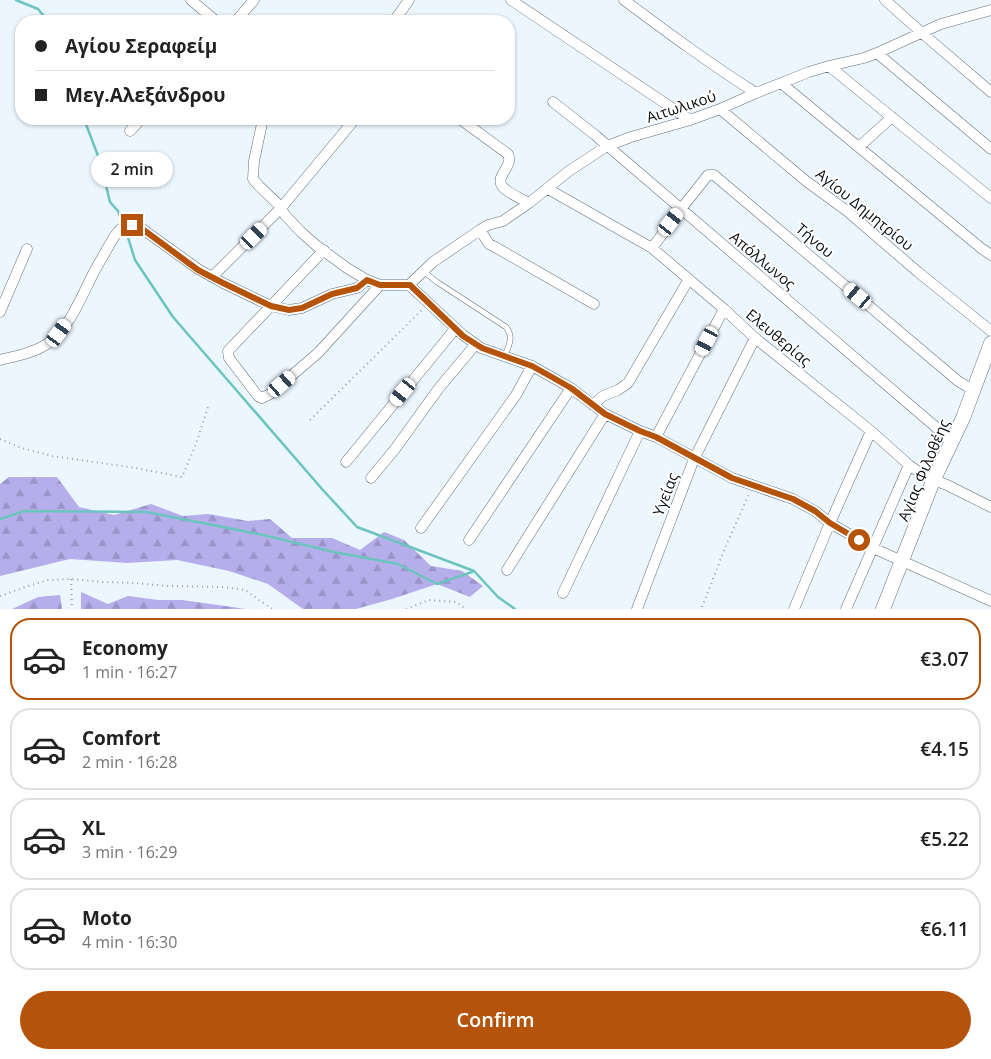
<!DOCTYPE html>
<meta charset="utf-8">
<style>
:root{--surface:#fff;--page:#f6f6f6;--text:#222;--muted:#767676;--line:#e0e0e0;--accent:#b45309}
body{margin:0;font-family:"Open Sans",sans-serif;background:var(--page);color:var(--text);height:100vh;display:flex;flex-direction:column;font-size:19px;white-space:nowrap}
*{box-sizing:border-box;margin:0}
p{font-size:16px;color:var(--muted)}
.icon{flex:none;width:28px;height:28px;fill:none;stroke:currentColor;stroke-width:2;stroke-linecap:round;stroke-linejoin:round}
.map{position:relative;height:609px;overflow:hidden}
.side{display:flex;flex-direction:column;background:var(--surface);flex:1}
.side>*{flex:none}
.guide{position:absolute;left:15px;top:15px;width:500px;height:110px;border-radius:20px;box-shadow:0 1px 4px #0004;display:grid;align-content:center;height:110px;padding:0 20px;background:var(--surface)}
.end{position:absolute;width:22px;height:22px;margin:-11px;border:6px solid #b45309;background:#fff;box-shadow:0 0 0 2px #fff}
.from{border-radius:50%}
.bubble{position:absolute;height:35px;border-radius:18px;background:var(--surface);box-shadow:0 1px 4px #0004;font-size:16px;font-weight:600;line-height:35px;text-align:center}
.car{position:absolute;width:15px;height:30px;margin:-15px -8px;border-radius:6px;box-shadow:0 0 4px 1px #0007;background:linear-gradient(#fff 24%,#345 0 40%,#fff 0 76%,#345 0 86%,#fff 0)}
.guide b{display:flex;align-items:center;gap:18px;height:48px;font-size:19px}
.guide b+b{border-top:1px solid var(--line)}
.guide i{width:12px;height:12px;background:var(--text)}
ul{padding:9px 0 0;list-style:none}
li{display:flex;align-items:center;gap:15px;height:82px;margin:0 10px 8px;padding:0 10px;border:2px solid var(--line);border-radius:20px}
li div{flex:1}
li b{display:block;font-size:19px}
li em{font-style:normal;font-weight:600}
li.current{border-color:var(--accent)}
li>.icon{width:45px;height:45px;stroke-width:1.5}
.primary-button{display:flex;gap:10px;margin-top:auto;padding:10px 20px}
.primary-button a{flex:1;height:58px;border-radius:30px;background:var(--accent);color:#fff;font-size:20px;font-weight:600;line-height:58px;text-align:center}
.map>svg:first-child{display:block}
.forest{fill:url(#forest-firs)}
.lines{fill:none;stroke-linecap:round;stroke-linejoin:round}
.stream{stroke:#6cc4bf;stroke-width:2.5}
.lane-casing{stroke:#656e76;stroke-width:6}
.street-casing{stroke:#656e76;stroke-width:11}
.secondary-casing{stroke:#656e76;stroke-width:15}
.path{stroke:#98a0a7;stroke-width:2;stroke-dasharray:1 4;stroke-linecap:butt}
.lane{stroke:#fff;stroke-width:5}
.street{stroke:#fff;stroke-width:10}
.secondary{stroke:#fff;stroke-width:14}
.route{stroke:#b45309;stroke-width:6}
.labels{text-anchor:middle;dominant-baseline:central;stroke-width:4;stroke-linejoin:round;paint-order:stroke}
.street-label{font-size:15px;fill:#0b0f12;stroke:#fff}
</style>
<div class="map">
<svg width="991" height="609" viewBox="0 0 991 609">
<defs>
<pattern id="forest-firs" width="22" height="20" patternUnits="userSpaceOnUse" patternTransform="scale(1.25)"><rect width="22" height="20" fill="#b5aeea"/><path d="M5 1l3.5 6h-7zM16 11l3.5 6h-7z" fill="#9a94c8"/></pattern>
</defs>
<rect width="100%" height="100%" fill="#ebf6ff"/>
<path class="forest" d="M9,477H57L79,507L114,515L151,504L183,516L208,514L248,521L270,519L292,538H332L360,550L384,532L404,540L431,566L462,571L483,586L470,597L437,584L392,599L356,609H303L268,584L229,571L177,560L127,563L70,559L0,576V484Z
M81,592L108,604L128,596L158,600H182L246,609H81Z
M60,595L62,609H12L38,597Z"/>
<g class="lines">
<path class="stream" d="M16,0L38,9L48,21
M84,119L100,161L110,202L118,211L122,221
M126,231L135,260L173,317L322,489L357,527L474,571L498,597L515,609
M0,519L24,511L147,512L263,535L334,552L398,564L437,584L472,572"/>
<defs>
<path id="lane" d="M423,271L437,282L506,327C514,338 509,344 505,356"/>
<path id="street" d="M191,0L216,21
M511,0L690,120
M624,0C667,32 710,64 756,93
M885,0L922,33L991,92
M236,21L254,0
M394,21L409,0
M877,53L991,149
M829,66L991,198
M781,83L981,248L991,255
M553,102L595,135L952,441
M720,109L806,181L847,211L918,272L991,331
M263,119L254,161L253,179L259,186L279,205L285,215L301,232L317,246L347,268L367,280
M460,119L508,154C514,167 495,175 502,186C507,193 522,199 529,203
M130,131L141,119
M859,147L892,117
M548,189L652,248L724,309L755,338L871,431L909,465L926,477L947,485L991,507
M480,230L489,244L495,247L594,304
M652,248L681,209L708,175H714L958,381L973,390
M324,250L228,351L229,358L258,396L262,398L270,394L318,353L380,285
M212,277L281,208L355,119
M409,285L463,335L481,348L532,366L571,388L605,414L640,431L656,437L732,478L793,499L815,511L830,523L873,548L991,601
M409,285L433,262L480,230L488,225L503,221L529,203L569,171L607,146L631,137L690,120L720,109L756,93L809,72L829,66L864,58L877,53L941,24L991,10
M0,312L27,249
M0,360C16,356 33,353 47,344C69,329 82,296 93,274C100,261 107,249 114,237C121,226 128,222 141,228L198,269L223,283L271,306L289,310L302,308L332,294L357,288L367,280L380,285H409
M593,405L603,396L618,390L628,383L689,279
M656,437L724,309
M346,462L455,329
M371,478L395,449L439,388L476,344
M421,528L516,395L532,366
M469,540L571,388
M507,570L605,414
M563,593L640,431
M637,609L694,459L755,338
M794,609L830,523L871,431
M846,609L909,465"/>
<path id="secondary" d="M883,609L933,481L963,418L991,343"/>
</defs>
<use href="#lane" class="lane-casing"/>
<use href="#street" class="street-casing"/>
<use href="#secondary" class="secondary-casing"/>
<path class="path" d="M310,420L423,309
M0,439L22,448L52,456L136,468L182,477L196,444L209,404
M71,579L72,609
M0,596L22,588L48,580L71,579L103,582L135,583L168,586L224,587L245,590L272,609
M702,607L725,548L749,494
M406,609L429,600L456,602L466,609"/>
<use href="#lane" class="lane"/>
<use href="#street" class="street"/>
<use href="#secondary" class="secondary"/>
</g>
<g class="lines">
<path class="route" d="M132,225L141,228L198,270L223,283L271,306L289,310L302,308L332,294L357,288L367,280L380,285H410L463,336L482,348L532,366L550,376L571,388L605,414L640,431L656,437L732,478L793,499L815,511L830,523L859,540"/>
</g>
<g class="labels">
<g class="street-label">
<text transform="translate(681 106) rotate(-18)">Αιτωλικού</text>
<text transform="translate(865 209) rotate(39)">Αγίου Δημητρίου</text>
<text transform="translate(815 240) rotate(40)">Τήνου</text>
<text transform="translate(763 260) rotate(40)">Απόλλωνος</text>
<text transform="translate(779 337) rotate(40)">Ελευθερίας</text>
<text transform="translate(923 470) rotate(-67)">Αγίας Φιλοθέης</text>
<text transform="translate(665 494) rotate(-69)">Υγείας</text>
</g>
</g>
</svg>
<i class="end from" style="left:859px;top:540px"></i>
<i class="end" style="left:132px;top:225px"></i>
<div class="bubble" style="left:91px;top:152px;width:82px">2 min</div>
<i class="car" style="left:671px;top:222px;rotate:37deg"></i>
<i class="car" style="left:254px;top:236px;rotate:45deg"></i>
<i class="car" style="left:858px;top:296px;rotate:310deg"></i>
<i class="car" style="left:59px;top:333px;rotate:36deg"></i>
<i class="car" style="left:707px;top:341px;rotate:208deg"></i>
<i class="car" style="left:282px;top:384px;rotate:49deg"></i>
<i class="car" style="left:403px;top:392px;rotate:219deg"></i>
<div class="guide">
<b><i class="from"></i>Αγίου Σεραφείμ</b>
<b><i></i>Μεγ.Αλεξάνδρου</b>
</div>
</div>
<section class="side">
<ul>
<li class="current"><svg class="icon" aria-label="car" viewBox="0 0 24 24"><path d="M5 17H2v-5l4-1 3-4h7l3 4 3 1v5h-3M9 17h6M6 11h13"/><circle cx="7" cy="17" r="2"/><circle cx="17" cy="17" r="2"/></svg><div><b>Economy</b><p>1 min · 16:27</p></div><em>€3.07</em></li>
<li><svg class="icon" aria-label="car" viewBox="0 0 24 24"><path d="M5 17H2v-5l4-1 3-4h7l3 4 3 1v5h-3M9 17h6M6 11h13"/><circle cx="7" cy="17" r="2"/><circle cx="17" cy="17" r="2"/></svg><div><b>Comfort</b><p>2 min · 16:28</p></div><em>€4.15</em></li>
<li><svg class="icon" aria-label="car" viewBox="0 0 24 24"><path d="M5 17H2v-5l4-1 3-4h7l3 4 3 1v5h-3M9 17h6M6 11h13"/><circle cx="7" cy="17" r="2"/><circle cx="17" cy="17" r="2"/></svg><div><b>XL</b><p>3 min · 16:29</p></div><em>€5.22</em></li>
<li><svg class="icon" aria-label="car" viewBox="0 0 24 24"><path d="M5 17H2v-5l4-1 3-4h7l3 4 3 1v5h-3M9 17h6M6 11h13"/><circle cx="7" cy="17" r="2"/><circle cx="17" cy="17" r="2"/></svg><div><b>Moto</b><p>4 min · 16:30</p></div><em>€6.11</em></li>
</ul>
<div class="primary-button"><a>Confirm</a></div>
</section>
